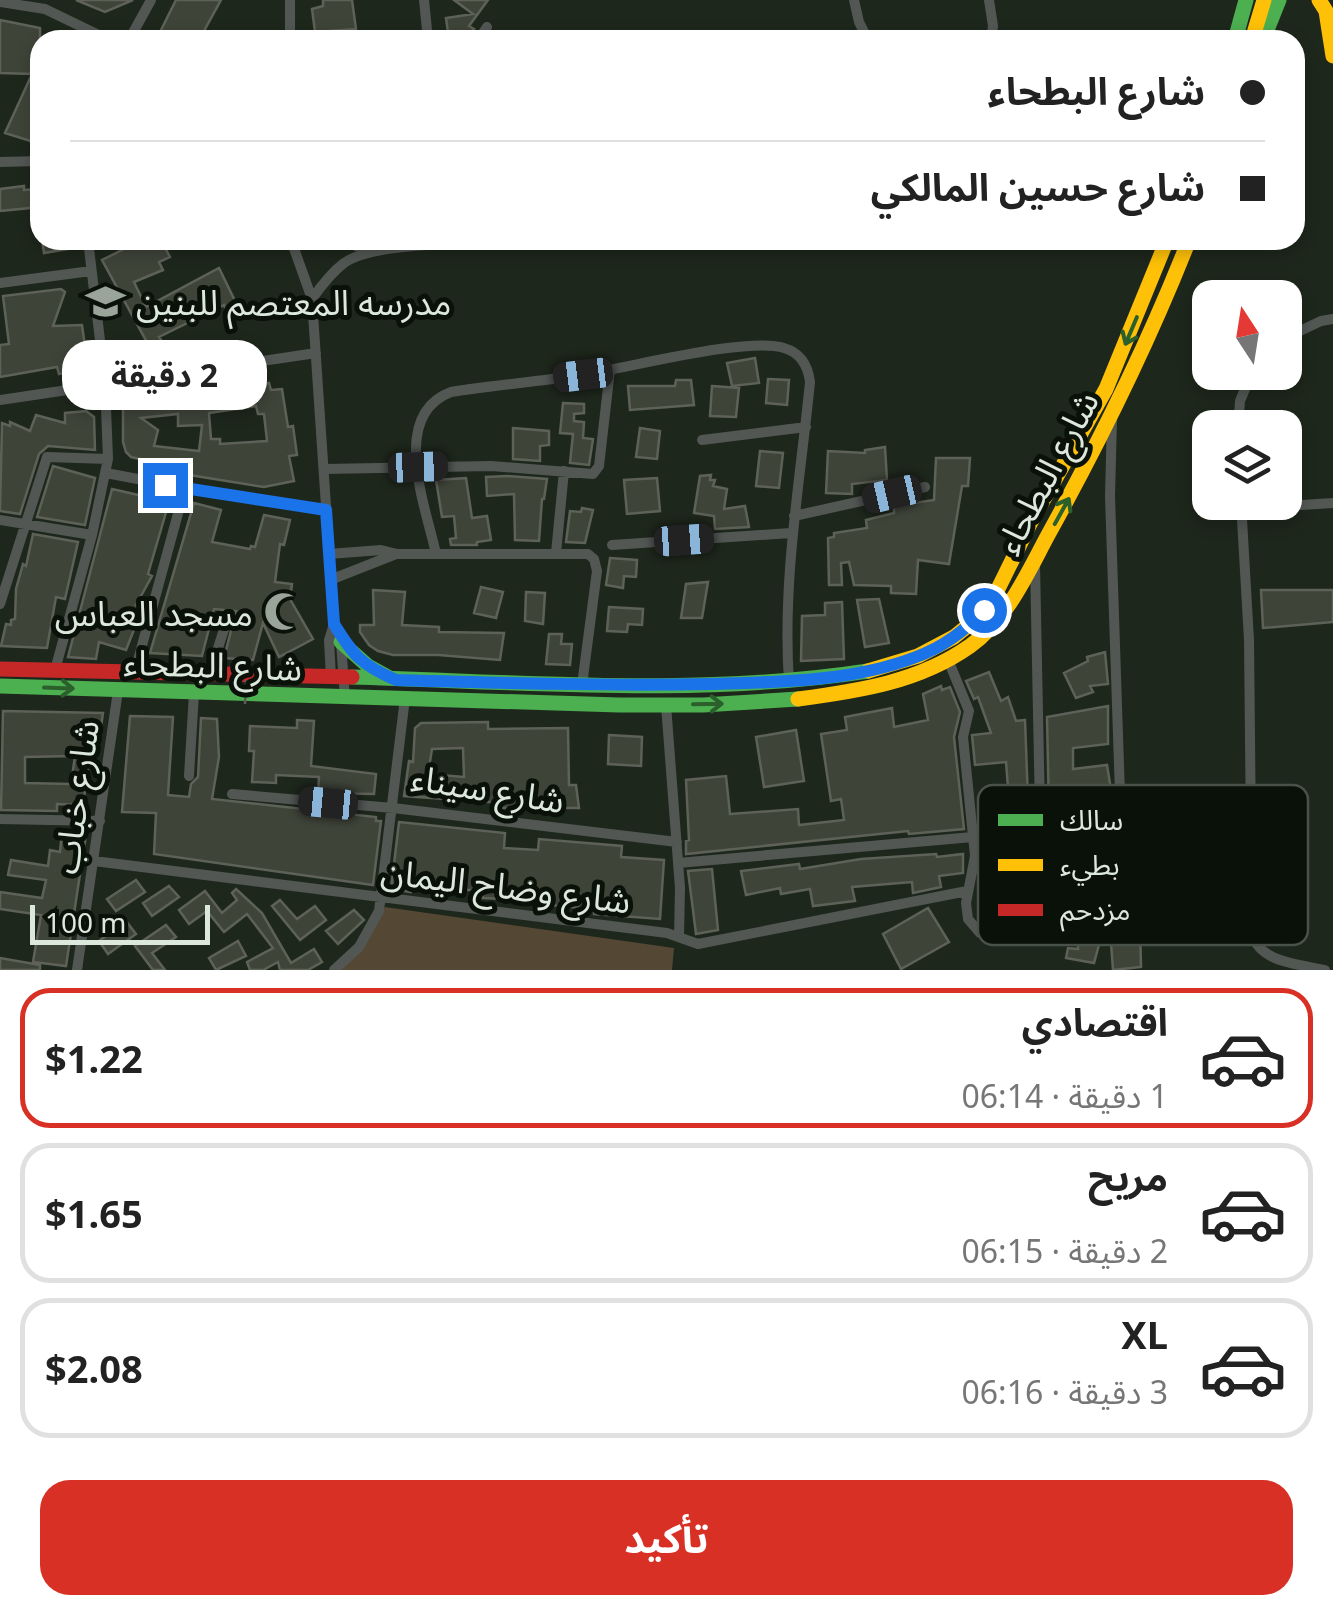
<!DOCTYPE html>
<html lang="ar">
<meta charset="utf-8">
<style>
:root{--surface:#fff;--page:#f6f6f6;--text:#222;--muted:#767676;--line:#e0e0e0;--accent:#d93025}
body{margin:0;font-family:"Noto Sans","Noto Sans Arabic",sans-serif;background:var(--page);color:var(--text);direction:rtl;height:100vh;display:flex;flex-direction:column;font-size:38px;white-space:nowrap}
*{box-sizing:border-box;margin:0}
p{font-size:32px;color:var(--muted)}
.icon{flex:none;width:55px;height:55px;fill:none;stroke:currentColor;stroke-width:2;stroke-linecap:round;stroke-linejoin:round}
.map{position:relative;height:970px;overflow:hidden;direction:ltr}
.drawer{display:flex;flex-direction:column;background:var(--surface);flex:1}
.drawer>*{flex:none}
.banner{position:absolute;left:30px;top:30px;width:1275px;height:220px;border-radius:30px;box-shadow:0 5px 15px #0003;direction:rtl;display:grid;align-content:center;height:220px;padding:0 40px;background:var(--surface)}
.needle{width:65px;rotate:348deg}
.controls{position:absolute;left:1192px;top:280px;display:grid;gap:20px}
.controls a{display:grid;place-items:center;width:110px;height:110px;border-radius:20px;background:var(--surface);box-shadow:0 5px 15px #0003;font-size:50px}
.scale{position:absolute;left:30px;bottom:25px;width:180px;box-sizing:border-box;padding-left:10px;border:5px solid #dde8dc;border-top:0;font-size:28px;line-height:35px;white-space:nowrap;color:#dde8dc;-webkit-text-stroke:8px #0a1109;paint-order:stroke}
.end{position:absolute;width:45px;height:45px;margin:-22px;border:12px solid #1a73e8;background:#fff;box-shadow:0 0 0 5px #fff}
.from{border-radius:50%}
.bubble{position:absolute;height:70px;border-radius:30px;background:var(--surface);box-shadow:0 5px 15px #0003;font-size:32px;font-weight:700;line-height:70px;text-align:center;direction:rtl}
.car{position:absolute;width:30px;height:60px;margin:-30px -15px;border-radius:12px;box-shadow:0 0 8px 2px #0007;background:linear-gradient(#222 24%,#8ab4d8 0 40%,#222 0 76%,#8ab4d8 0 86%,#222 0)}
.banner b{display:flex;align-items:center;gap:35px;height:95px;font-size:38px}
.banner b+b{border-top:2px solid var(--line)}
.banner i{width:25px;height:25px;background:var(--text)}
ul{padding:18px 0 0;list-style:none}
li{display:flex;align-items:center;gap:30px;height:140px;margin:0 20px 15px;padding:0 20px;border:5px solid var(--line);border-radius:30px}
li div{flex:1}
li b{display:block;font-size:38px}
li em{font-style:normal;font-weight:700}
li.selected{border-color:var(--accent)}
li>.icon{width:90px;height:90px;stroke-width:1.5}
.button{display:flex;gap:20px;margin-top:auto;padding:20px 40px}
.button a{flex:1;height:115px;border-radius:30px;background:var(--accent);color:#fff;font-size:40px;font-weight:700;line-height:115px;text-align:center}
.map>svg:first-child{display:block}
.green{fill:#544733}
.building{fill:#3f4439;stroke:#5d6157;stroke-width:2.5;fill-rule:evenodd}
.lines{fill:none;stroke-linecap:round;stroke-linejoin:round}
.street{stroke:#525754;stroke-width:10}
.fast{stroke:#4caf50;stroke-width:15}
.slow{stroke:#ffc107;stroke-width:15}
.jam{stroke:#c62828;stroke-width:15}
.path-bridge{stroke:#585d58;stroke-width:2.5;stroke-dasharray:8 8;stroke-linecap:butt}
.oneway{stroke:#2b602c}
.route{stroke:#1a73e8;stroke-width:12}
.labels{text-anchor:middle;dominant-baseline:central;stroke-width:10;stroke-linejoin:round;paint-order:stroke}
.poi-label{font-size:35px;fill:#dde8dc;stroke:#0a1109;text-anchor:start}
.street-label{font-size:35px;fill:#dde8dc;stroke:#0a1109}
.key{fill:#0a1109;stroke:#495248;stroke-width:2.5}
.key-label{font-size:28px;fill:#dde8dc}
</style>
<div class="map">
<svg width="1333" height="970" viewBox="0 0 1333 970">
<rect width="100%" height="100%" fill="#1e271c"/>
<path class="green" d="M385,907L674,948L672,970H341Z"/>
<path class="building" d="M76,0H133L105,12Z
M176,0H221L199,40H156Z
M323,0H352L356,29L315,32L312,9L323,6Z
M454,0H488L469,26L474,29L467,40H449L446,18L473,14Z
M0,20L40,28V144L5,133L32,74L0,73Z
M24,186V190L40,189V207L0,211V189Z
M42,240H73L74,248L44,253Z
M130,240H161L170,257L159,262L163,270L134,282L146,307L219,268L236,303L225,308L224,305L159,337L161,340L149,346L102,260L132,245Z
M61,289L65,292L53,326L82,325L88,368L59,374L57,367L0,377V345L9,344L3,296Z
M755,358L759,383L732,386L727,363Z
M768,379L789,380L787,405L766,403Z
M676,380H691L694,405L630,410L628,386H675Z
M269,383L271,390L282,389L288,427L293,426L297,455L289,456L294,481L264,487L183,474L162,471L163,464L131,457L126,452L123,442V406ZM256,406L258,414H264L267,441L220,444V439H211L209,413ZM178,414V426L202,425L199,451L154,446L158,430L141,418Z
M712,386L739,388L736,417L710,416Z
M563,403L584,404V413L574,414V421L584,422L583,438L593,439L589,465L570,463L573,434L560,433Z
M86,411L94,417L95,450L48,446L39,454L20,514L0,511L2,423L10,426V422L30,431L36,415L65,423V413Z
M513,428L549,431V445L540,446V461L513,459Z
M640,428L660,431L657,459L636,457Z
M885,447L887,480L852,484V494L826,493L828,451L865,453V450Z
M760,451L783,453L779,488L756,486Z
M936,458H970L968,486H962L949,564L918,560L916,594L891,593V586L854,585L849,562L841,563L842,585H829L828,538L834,537V533L867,528L866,520L894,513V506L934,500Z
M53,466L95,478L85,525L37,517Z
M711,475L710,480H715L713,486L727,489L724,509L745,506L749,527L715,529L714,516L694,513L700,476Z
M507,476L547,479L544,499H542L539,541L515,540L514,494L487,496L486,477Z
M466,478L472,518L487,516L491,540L477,542V545H451L450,539L456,538L454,516L442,517L436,480Z
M657,478L660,511L627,514L624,480Z
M112,489L169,502L148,574L152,576L136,605L143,607L126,650L99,642L96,659L68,657Z
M194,503L221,510L212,542L250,549L251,546L255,547L264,515L290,520L284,545L280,544L275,582L292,584L290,599L313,639L279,657L263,623L253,660L224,658L236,611L214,609L202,656L150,653Z
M582,508L593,510L585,543L566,542L570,511L581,512Z
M33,534L78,542L65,599L56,597L47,648L1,646L6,624L11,625V620L15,619L16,589L23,564L26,566Z
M610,558L637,560L636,577L624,576L623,588L606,585Z
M708,582L702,618H681L686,584Z
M481,587L503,592L496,618L474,613Z
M373,590L405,592L402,625L439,627V632L504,633L500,660L438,655H393L378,651L369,645L360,632V625H374Z
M1261,590H1333V622L1263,628Z
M526,592L545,593L543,624L525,621Z
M879,599L889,643L865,647L857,600Z
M842,602L844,659L801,661L802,616L825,615V603Z
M609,607L643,609L642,625L628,624L627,632L607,631Z
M549,634H562L561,644H572L570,665L546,664Z
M1105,652L1108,684L1090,686L1093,692L1076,698L1064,673L1088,661L1087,657Z
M989,672L1001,701L1008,697L1016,721L1025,720L1029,827L1024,828L1025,913L1008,912V881L981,882L984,856L979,804L1009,801L1006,762L975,765L972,735L991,733L978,697L974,699L966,681Z
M941,686L942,690L950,687L960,712L954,737L964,829L909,834L908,831L686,854V841L689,840L686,780L726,776L730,814L798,809L799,825L844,820L841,799L831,801L821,734L847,730L845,717L892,708L894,727L928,720L923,694Z
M1108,706V744L1073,748V769L1107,765L1111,790L1113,837H1109L1115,902L1111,901L1094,963L1066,958L1068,948L1078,949V919L1048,922L1051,911L1047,717ZM1073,806L1086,810L1089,848H1086L1090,878L1070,879L1072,848H1068L1062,811H1073Z
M3,711L103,713L97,755H90L83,805L57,804V811L1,810ZM75,756L71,784L25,783V757Z
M130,716L173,717L168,795L189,797L191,784L198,777L201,718L217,719L219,757L212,799L376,817V821H381L373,885L154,854L156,813L122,812Z
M297,720L314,721L311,766L376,774L374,794L318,793L319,777L276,775V783L252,782L254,751H249L250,726L297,728Z
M488,722V729L568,728L569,785H576L579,808H502V803L404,796L409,761L413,762L415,728L421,723ZM463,748L464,777L428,774L432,749Z
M796,730L804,781L764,787L756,737Z
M609,735L642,737L641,766L608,764Z
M399,822L505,833L504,848L538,850L539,839L622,846L621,857L664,860L660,919L594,914V909L559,906L542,904L543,901L483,898V891L412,886L411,892L391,889Z
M62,832L86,835L66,966L33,962L41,915L0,909V892L42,898L46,880L8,875L11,860L48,866L50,850L60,852Z
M936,854L937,857L963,854V873L939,876L941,887L913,893L912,882L852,887L855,901L813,906L810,889L781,894L780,888L746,895L741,871L799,864L800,869L861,859Z
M712,869L718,930L696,934L688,871Z
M136,880L145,892L116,911L107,899Z
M169,886L179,897L152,916L143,903Z
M236,889L262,913L291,963L314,949L322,962L308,970H280L278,962L263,970H250L247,962L273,948L247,914L224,932L207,911L189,924L179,910L205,891L222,913L237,900L232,893Z
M280,900L297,919L315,906L326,920L300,940L272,906Z
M928,908L949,942L901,969L883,934Z
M354,910L364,920L338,944L326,931Z
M126,921L136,934L108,954L99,941Z
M166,925L176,937L152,953L165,970H153L135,946Z
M1140,926L1141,967L1113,970L1110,929Z
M238,941L246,956L216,970L209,958Z
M0,958L40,965V970H0Z"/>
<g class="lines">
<path class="street" d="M290,0V40
M424,0L428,40
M854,0L859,22L868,40
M989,0L993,26L991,40
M0,2L45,9L109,40
M129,40L151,0
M478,40L487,27
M0,162L40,161
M291,240L312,299L334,624L329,640L331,678
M343,240L369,252
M0,283L91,271
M312,299C321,286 331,273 344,263C375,241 475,244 515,243
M1285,338L1321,321L1333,319
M0,400L316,353
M1112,418L1110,496L1124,914
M1238,428L1240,401L1252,372
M702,440L806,427
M324,469L491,466L593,474L599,466L610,370
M106,473L185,488L326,510
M1241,502L1249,640L1252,934C1260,963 1299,964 1325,970
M1241,509L1333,503
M794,516L925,487
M0,520L92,535
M612,545L791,533
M556,553L564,471
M329,554L381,550L397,554H588L594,559L597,571L582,685
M436,554C426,507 389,415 451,392C494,385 537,382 580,375C625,369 747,336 784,348C801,353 808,366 810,382C800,483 782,581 789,682
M330,580L396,554
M0,604L47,457L108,459
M334,624L341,642L345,699
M949,662L969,711L963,737L975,856L966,903L968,919L980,933L1021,932L1039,921L1042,911L1035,564
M55,670L92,535L108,459L105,382L88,240
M135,671L185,488
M210,673L227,620
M666,705L680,888L679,937
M189,776L194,693
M232,794L393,808L677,842
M0,819L100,821
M94,861L667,933L698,944L967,891
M678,863L973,837
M77,970L118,691
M334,970L359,947L379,911L405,698"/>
<path class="fast" d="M1235,40L1246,0
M1263,40L1279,0
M341,642L368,666L388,677
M352,677C523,682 698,697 868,671
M0,686L619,705H703L798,699"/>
<path class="slow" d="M1319,0L1326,11L1333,56
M1252,40L1264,0
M868,671L918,656L954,637L970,624L996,593L1031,522L1106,389L1167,240
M798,699C859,691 919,682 970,646C1007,620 1028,572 1048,535C1101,439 1149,342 1189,240"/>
<path class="jam" d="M0,669L352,677"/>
<path class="path-bridge" d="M245,704L247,664"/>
</g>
<defs><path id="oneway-shaft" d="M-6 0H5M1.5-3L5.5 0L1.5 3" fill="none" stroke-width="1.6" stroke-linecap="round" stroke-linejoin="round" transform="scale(2.5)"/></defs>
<g class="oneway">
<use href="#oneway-shaft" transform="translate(1131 331) rotate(113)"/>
<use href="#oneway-shaft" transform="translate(1062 511) rotate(-61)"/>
<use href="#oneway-shaft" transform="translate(59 688) rotate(2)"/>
<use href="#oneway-shaft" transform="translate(708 704) rotate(-1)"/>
</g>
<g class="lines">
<path class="route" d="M165,485L326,510L334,624C353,655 361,665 396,680C501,683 606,686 711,684C779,682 851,682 916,657C943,647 965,631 984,610"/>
</g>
<defs>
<symbol id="school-bare" viewBox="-9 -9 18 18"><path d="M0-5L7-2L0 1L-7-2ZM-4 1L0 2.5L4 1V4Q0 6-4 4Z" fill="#9aa499" stroke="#0a1109" stroke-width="2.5" paint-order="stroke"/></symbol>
<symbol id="mosque-bare" viewBox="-9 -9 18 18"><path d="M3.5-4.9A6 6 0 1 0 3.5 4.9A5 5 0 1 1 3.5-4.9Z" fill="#9aa499" stroke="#0a1109" stroke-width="2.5" paint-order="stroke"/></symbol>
</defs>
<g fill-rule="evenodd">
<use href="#school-bare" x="78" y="274" width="55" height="55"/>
<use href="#mosque-bare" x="256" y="584" width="55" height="55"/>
</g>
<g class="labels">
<g class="poi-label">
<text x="136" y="301">مدرسه المعتصم للبنين</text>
<text x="253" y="612" text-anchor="end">مسجد العباس</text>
</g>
<g class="street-label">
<text transform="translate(1046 472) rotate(-62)">شارع البطحاء</text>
<text transform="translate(213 664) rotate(2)">شارع البطحاء</text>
<text transform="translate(488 788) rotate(9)">شارع سيناء</text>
<text transform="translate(75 797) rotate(-82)">شارع خباب</text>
<text transform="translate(506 885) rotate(7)">شارع وضاح اليمان</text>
</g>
</g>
<rect x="978" y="785" width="330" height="160" rx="15" class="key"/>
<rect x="998" y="814" width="45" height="12" fill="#4caf50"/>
<rect x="998" y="859" width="45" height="12" fill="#ffc107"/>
<rect x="998" y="904" width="45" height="12" fill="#c62828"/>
<g class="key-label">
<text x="1060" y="830">سالك</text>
<text x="1060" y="875">بطيء</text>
<text x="1060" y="920">مزدحم</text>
</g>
</svg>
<div class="controls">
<a><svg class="needle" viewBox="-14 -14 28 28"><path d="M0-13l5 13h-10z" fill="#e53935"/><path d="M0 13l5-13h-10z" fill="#767676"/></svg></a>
<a><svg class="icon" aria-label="layers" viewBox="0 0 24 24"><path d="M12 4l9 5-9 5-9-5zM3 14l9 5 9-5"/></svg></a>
</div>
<div class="scale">100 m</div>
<i class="end from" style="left:984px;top:610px"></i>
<i class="end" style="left:165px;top:485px"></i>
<div class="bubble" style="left:62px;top:340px;width:205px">2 دقيقة</div>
<i class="car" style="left:583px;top:375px;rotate:263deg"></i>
<i class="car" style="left:418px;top:467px;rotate:88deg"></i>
<i class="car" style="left:892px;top:494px;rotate:257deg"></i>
<i class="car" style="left:684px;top:540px;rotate:86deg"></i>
<i class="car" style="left:328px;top:803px;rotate:275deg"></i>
<div class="banner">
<b><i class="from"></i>شارع البطحاء</b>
<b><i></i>شارع حسين المالكي</b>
</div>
</div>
<section class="drawer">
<ul>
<li class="selected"><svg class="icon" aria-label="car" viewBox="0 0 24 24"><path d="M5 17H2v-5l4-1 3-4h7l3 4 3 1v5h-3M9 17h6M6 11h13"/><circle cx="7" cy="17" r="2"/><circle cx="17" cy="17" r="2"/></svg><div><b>اقتصادي</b><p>1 دقيقة · 06:14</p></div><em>$1.22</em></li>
<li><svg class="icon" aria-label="car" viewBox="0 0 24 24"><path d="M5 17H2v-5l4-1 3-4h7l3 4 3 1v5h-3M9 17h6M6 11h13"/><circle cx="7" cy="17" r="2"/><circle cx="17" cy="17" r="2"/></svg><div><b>مريح</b><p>2 دقيقة · 06:15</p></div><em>$1.65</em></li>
<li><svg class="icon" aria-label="car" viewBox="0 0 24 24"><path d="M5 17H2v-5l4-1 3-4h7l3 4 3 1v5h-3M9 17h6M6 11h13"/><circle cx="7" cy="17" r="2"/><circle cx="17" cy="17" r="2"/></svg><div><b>XL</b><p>3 دقيقة · 06:16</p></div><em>$2.08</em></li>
</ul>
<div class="button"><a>تأكيد</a></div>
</section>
